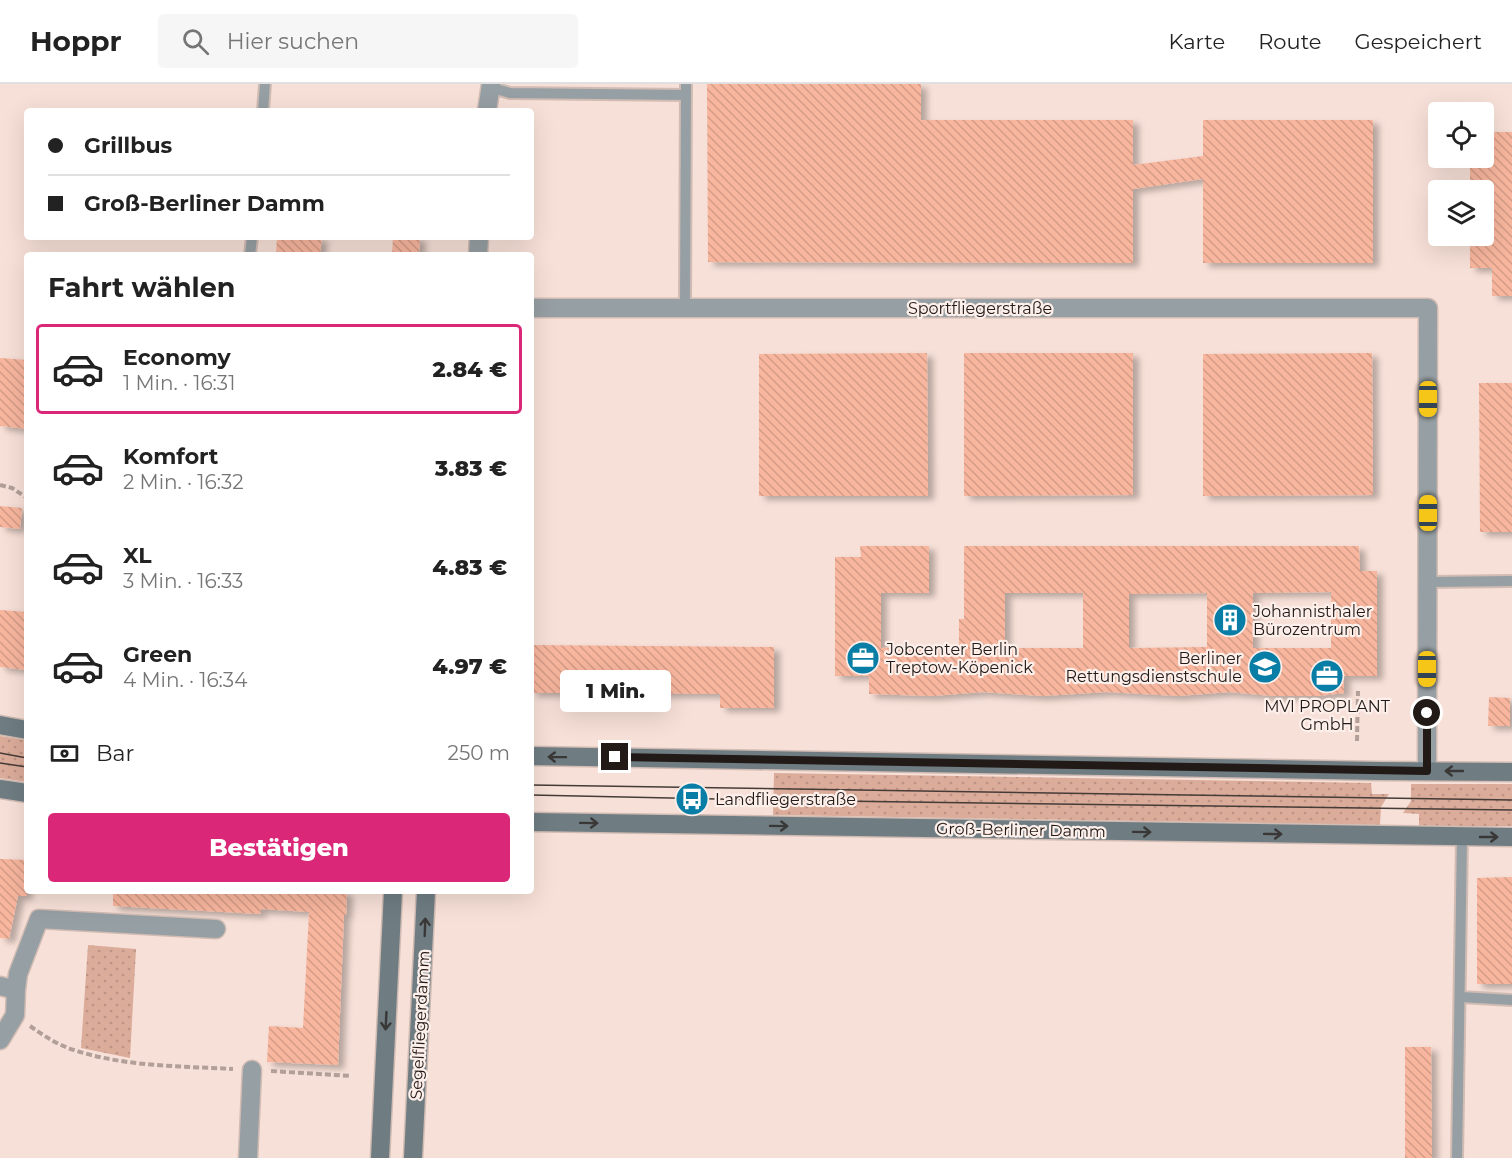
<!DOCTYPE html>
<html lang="de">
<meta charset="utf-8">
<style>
:root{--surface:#fff;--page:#f6f6f6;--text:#222;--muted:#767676;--line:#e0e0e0;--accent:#db2777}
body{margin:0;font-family:Montserrat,sans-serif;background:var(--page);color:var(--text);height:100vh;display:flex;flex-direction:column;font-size:22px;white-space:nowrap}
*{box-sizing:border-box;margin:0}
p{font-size:20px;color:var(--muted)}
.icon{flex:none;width:33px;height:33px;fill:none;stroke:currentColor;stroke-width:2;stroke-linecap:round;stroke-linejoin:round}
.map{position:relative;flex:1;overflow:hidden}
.sheet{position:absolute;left:24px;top:168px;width:510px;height:642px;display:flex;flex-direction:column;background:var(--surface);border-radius:6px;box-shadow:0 6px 24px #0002}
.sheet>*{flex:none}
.banner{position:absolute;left:24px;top:24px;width:510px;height:132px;border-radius:6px;box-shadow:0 6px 24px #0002;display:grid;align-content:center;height:132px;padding:0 24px;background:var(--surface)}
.tools{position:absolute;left:1428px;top:18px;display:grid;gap:12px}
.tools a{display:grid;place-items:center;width:66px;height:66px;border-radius:6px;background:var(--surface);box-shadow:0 6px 24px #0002;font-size:30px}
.end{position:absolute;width:27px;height:27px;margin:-14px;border:8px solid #221a17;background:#fff;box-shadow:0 0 0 3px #fff}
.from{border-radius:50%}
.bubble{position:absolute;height:42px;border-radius:6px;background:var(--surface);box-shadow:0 6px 24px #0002;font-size:20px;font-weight:800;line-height:42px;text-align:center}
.car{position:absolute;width:18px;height:36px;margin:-18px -9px;border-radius:8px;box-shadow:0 0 4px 2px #0007;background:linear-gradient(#f5c518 24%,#345 0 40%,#f5c518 0 76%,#345 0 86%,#f5c518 0)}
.banner b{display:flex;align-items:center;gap:21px;height:57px;font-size:22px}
.banner b+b{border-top:2px solid var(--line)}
.banner i{width:15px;height:15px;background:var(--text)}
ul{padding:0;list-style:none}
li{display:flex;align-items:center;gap:18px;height:90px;margin:0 12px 9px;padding:0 12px;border:3px solid transparent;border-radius:6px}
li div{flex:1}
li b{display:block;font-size:22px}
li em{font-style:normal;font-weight:800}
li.active{border-color:var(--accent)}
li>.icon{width:54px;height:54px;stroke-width:1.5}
h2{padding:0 24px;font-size:27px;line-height:72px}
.pay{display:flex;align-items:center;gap:15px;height:66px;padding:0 24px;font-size:22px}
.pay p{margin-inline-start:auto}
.primary-button{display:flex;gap:12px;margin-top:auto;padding:12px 24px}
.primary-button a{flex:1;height:69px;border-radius:6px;background:var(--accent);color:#fff;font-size:24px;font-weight:800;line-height:69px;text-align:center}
header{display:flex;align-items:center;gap:36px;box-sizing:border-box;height:84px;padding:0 30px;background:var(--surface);border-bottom:2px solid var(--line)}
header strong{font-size:28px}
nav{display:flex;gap:33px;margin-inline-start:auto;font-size:21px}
.search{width:420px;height:54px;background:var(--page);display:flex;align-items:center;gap:15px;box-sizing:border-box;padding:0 21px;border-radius:6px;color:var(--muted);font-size:22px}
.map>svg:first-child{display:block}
.grass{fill:url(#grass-dots)}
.building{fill:url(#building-back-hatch);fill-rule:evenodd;filter:url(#shadow)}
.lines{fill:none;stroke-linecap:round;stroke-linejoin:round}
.lane-casing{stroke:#d1bcb4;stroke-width:14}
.street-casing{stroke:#d1bcb4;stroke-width:21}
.secondary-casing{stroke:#d1bcb4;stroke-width:21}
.path{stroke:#b19f98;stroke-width:4;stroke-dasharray:6 3;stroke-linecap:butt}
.lane{stroke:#969fa3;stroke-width:10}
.street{stroke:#969fa3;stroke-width:18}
.secondary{stroke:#6f7d83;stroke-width:18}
.tram{stroke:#453b37;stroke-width:1.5}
.oneway{stroke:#393837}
.route{stroke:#221a17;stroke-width:8}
.labels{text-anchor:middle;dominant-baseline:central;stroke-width:4.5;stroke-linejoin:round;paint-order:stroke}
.street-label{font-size:16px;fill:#221a17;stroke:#fdefea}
.poi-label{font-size:16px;fill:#221a17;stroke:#fdefea;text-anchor:start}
</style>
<header>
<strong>Hoppr</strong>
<div class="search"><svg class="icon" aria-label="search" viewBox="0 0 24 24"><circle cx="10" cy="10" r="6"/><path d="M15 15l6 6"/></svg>Hier suchen</div>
<nav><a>Karte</a><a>Route</a><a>Gespeichert</a></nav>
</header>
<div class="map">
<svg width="1512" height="1074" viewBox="0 0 1512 1074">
<defs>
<pattern id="grass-dots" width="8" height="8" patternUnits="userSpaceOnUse" patternTransform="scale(1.5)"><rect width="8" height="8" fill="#dcac9a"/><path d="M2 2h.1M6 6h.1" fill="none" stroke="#bc9384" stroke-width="1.8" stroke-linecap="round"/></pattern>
<pattern id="building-back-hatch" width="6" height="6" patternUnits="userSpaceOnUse" patternTransform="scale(1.5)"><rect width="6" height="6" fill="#f8b69e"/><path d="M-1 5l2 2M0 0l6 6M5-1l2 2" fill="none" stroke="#d49c87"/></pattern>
<filter id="shadow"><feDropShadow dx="6" dy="4" stdDeviation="3" flood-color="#0004"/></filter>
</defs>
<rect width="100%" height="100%" fill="#f7e0d7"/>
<path class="grass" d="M0,652L27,656V698L0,694Z
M774,689L1371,699L1372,710H1389L1381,723L1380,741L773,731Z
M1411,700H1512V742H1419V730L1403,729L1411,717Z
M88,861L136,865L130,974L81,964Z"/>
<path class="building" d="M707,0H921V36H1133V81L1203,72V36H1373V179H1203V95L1133,105V179L708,178Z
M1484,48H1512V212H1492V184H1470V152H1484V106H1470V74H1484Z
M277,153H322L320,171H276Z
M393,153H420L419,171H392Z
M927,269L928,412H759V270Z
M964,269H1133V411L964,412Z
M1372,269L1373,411L1203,412V270Z
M0,274L27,276V345L0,342Z
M1479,299H1512V448H1480Z
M0,422L22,424L20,445L0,443Z
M860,462H929V509H881V564L959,563V535H964V462H1359L1360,487H1377V592H1344V609L1318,612H1273L1229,608L1178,612L1107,608L1042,612L983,608L932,612L869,610V592H835V473H861ZM1331,508V564H1253V509ZM1005,509H1083V564H1005ZM1207,509V563L1129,564V510Z
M0,526L27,528V586L0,583Z
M531,561L774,563V624H720V610L590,609V614L567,613V609H531Z
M1489,613L1510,614V642H1488Z
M0,775L27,776V812H18L9,855L0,854Z
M1512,793V900H1477V794Z
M113,807H347L346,831H344L338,981L267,978L269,942L303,944L309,828L261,825L260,830L113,822Z
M1405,963H1431L1432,1074H1405Z"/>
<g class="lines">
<defs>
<path id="lane" d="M489,3L510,9L686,11
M263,27L265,0
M250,171L252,153
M685,224L686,0
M1428,498L1512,497
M1461,913L1512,916
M1457,1074L1462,752"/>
<path id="street" d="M487,27L491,0
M478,171L479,153
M531,224H1428L1427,687
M0,902L16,906L18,890L39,835L216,845
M0,956L15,931L16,906
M248,1074L252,986"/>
<path id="secondary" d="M0,641L27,646
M531,672L1378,687L1512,688
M0,705L27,709
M531,738L1512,753
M380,1074L393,807
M413,1074L426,807"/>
</defs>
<use href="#lane" class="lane-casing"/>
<use href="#street" class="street-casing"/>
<use href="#secondary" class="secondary-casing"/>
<path class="path" d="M0,401L12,404L27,414
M1357,657L1358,607
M30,942C44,952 58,961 74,966C125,983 181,982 233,985
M271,987L351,992"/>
<use href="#lane" class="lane"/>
<use href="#street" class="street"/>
<use href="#secondary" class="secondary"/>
<path class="tram" d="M0,669L27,674
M0,679L27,683
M531,701L1512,716
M531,711L763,716L1512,726"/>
</g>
<defs><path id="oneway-shaft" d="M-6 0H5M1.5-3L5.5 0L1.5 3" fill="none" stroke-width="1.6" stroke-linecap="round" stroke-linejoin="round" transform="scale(1.5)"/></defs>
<g class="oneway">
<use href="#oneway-shaft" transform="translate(557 673) rotate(-179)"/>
<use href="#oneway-shaft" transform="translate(1454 687) rotate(-180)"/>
<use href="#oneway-shaft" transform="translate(589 739) rotate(1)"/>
<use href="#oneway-shaft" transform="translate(779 742) rotate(1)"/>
<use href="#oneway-shaft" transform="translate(1142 748) rotate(1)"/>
<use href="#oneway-shaft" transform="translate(1273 750) rotate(1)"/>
<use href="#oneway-shaft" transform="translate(1489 753)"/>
<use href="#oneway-shaft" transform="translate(425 843) rotate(-88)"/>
<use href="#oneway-shaft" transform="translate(386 937) rotate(93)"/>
</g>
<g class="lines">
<path class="route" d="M615,673L1427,687V629"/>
</g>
<defs>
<symbol id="building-disc" viewBox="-11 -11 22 22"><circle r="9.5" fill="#087da5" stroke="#fdefea"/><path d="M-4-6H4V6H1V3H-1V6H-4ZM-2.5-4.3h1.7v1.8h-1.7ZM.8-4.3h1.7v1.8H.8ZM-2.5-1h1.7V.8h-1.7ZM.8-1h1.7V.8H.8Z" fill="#fff"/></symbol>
<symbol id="office-disc" viewBox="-11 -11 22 22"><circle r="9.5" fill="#087da5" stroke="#fdefea"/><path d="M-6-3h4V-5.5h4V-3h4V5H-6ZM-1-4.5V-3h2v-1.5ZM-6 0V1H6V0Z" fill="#fff"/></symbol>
<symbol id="school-disc" viewBox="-11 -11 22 22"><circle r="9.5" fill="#087da5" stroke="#fdefea"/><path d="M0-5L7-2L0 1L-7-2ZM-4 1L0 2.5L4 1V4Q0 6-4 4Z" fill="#fff"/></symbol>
<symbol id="bus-disc" viewBox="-11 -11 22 22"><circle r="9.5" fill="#087da5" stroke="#fdefea"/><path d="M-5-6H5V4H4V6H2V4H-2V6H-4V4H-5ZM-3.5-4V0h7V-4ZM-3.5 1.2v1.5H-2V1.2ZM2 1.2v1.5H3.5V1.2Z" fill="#fff"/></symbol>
</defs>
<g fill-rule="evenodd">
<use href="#building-disc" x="1211" y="517" width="38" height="38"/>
<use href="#office-disc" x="844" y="555" width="38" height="38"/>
<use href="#school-disc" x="1246" y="564" width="38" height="38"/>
<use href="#office-disc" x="1308" y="573" width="38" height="38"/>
<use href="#bus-disc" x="673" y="696" width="38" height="38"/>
</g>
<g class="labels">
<g class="street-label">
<text x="980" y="224">Sportfliegerstraße</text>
<text transform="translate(1021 746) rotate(1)">Groß-Berliner Damm</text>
<text transform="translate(420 941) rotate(-87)">Segelfliegerdamm</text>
</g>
<g class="poi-label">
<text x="1253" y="527">Johannisthaler<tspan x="1253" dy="18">Bürozentrum</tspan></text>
<text x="886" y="565">Jobcenter Berlin<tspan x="886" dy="18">Treptow-Köpenick</tspan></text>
<text x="1242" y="574" text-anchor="end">Berliner<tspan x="1242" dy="18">Rettungsdienstschule</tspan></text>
<text x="1327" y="622" text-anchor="middle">MVI PROPLANT<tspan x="1327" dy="18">GmbH</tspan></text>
<text x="715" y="715">Landfliegerstraße</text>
</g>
</g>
</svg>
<div class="tools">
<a><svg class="icon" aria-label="locate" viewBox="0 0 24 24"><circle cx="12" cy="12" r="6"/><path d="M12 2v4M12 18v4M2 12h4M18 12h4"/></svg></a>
<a><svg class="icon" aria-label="layers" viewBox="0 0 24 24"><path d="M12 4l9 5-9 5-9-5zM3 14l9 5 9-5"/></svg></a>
</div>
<i class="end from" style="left:1427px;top:629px"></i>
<i class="end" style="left:615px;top:673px"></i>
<div class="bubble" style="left:560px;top:586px;width:111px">1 Min.</div>
<i class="car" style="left:1428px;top:315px;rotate:180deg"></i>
<i class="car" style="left:1428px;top:429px;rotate:0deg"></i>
<i class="car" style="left:1427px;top:585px;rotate:180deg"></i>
<div class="banner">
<b><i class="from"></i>Grillbus</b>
<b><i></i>Groß-Berliner Damm</b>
</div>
<section class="sheet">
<h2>Fahrt wählen</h2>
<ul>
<li class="active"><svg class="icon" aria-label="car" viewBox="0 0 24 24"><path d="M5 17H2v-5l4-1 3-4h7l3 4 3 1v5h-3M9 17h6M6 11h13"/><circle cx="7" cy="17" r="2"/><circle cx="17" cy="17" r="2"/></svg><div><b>Economy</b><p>1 Min. · 16:31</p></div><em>2.84 €</em></li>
<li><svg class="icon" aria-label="car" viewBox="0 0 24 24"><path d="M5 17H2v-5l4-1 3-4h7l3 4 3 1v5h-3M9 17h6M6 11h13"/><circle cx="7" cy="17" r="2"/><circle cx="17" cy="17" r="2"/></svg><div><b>Komfort</b><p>2 Min. · 16:32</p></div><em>3.83 €</em></li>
<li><svg class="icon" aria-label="car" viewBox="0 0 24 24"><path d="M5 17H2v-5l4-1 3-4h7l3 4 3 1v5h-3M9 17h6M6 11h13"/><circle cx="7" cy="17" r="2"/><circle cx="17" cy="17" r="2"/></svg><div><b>XL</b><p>3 Min. · 16:33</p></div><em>4.83 €</em></li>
<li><svg class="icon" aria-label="car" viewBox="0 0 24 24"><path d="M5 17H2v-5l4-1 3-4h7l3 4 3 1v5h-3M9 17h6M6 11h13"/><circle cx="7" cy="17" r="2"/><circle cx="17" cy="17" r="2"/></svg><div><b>Green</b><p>4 Min. · 16:34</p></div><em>4.97 €</em></li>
</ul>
<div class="pay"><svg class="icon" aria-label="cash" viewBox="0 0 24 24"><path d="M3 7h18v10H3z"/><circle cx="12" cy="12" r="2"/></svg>Bar<p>250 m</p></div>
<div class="primary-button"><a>Bestätigen</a></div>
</section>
</div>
